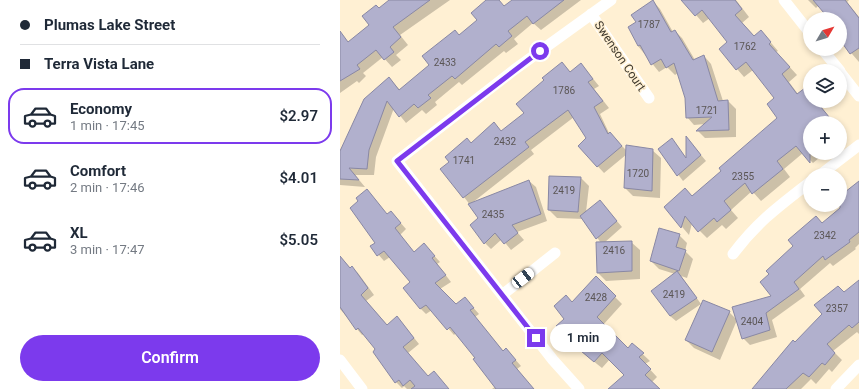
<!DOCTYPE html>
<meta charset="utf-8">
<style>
:root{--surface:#fff;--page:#f6f6f7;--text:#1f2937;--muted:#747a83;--line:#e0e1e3;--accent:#7c3aed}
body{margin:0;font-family:Roboto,sans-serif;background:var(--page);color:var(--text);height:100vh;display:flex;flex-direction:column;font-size:15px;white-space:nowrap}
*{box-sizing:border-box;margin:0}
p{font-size:13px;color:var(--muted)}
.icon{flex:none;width:22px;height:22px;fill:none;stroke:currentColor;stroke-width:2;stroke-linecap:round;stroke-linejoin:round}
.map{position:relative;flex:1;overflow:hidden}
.sheet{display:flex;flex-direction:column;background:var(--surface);width:340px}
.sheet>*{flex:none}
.top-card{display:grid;align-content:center;height:88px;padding:0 20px;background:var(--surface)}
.needle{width:26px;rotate:52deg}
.fabs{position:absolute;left:463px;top:12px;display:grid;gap:8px}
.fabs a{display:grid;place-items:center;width:44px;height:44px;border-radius:50%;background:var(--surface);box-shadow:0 2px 6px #0003;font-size:20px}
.end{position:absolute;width:18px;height:18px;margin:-9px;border:5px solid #7c3aed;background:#fff;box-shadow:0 0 0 2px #fff}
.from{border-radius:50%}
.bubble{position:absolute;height:28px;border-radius:14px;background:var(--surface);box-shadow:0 2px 6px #0003;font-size:13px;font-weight:600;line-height:28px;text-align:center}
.car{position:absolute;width:12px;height:24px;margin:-12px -6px;border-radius:5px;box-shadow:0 0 3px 1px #0007;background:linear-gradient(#fff 24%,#345 0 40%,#fff 0 76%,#345 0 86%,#fff 0)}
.top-card b{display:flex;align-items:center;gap:14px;height:38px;font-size:15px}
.top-card b+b{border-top:1px solid var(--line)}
.top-card i{width:10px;height:10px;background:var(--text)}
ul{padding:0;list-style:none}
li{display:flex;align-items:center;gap:12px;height:56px;margin:0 8px 6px;padding:0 12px;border:2px solid transparent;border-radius:16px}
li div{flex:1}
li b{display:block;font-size:15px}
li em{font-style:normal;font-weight:600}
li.active{border-color:var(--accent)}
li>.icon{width:36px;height:36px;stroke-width:1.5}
.cta{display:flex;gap:8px;margin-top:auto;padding:8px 20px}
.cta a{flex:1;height:46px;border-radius:24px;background:var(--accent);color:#fff;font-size:16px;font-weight:600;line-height:46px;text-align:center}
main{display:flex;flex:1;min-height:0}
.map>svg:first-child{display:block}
.shadow{fill:#0003}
.building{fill:#b1b0cd;stroke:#8988a4}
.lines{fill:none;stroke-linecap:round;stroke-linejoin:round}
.minor{stroke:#fff;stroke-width:11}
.route{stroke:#7c3aed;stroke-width:5}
.labels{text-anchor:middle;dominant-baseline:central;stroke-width:3;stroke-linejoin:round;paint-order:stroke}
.number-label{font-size:10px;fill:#5b5655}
.street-label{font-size:12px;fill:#3e382d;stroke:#fff0d3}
</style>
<main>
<section class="sheet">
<div class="top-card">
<b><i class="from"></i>Plumas Lake Street</b>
<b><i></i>Terra Vista Lane</b>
</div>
<ul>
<li class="active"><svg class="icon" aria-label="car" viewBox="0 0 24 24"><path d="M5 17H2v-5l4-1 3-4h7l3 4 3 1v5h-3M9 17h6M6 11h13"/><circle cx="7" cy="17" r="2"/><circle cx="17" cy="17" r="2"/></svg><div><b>Economy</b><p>1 min · 17:45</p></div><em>$2.97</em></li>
<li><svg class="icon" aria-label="car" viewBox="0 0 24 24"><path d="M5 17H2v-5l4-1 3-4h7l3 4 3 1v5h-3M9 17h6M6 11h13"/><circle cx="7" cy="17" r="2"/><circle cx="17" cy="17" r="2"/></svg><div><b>Comfort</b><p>2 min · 17:46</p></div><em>$4.01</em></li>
<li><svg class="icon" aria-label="car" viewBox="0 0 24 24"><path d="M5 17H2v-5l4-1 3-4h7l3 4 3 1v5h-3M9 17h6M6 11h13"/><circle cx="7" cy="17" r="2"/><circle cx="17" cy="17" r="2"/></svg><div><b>XL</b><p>3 min · 17:47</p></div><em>$5.05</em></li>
</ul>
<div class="cta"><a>Confirm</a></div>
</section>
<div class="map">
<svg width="519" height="389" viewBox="0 0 519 389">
<rect width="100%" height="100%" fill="#fff0d3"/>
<path class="shadow" d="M51,0H110L60,35L68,45L56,55L61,60L52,67L43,57L23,73L26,76L19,83L17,81L0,93V35L9,43L30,25L39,9Z
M147,0H158L164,7L174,0H241L201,30L193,23L174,39L178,44L166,53L164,51L122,85L119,82L95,102L97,105L86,114L82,110L66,123L54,108L36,157L34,175H15L25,187L0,185V150L49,78L60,90L90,65L138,20Z
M343,0H396L409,17L402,23L415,37L421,31L438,51L436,52L457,75L449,82L458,94H470V101H476L494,123H470V153H485L473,163L463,153L444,169L450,177L421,201L412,191L391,210L398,218L386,229L382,225L367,238L352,223L349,235L327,209L345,189L352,196L383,171L438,118L436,98L413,70L404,77L380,49L388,43L370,18L363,23Z
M468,0H509L507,2L519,17V62L500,40V19H486L489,17L479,5L476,8Z
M313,1L320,9L333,32L335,31L342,38L355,60L364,56L371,64L383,101H388L396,109V137L365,138L358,131L365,124L354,125L347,117L346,98L338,73L335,75L327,67L319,72L298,46L297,22Z
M222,63L231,73L241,64L259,86L254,89L269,108L260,114L269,133L287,151L312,150L321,158L320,198L293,196L285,188L287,154L264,173L239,146L247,138L234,117L191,150L194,154L132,203L189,181L196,187L207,221L177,232L184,240L171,250L162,239L151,249L145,243L140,218L124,197L132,144L154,124L162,132L185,113Z
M332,140L347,159L351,143L366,161L343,181L319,149Z
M241,178L249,186L246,212L265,207L282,227L264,243L291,242L300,250V279L266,281L258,273L261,243L244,219L217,218L209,210Z
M519,181V244L515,248L516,249L493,266L490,263L460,289L465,296L432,320L437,337L410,345L403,338L483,224L504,207L500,202V197Z
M51,212L66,229L60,235L74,252L89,250L100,262L97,264L111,282L100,289L116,306L130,304L139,314L135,317L163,351L166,349L181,366L177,369L193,389H152L155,387L137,358L116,333L114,335L92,310L86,314L80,308L71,283L50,257L44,261L31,246L36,243L48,215Z
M339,235L347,243L345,251L353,259L347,278L341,276L361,304L336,321L330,316L335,274L319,269L311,261Z
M0,256L11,269L12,268L18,273L34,295L26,301L48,326L62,323L79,344L68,353L88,377L109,389H67L64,386L62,388L56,382L37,349L24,334L22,335L17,329L0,309Z
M256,278L282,304L263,325L288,349L292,344L310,361L305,364L317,377L311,383L318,389H280L285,375L270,359L262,368L233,345L226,319L233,303Z
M519,281V334L517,332L493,351L502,360L492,372L489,369L476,384L471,379L461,389H413L455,343L504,293Z
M389,312L397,320L380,360L354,348L346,340Z"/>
<path class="building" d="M49,0H90L53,27L61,37L50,47L54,52L44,60L36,50L17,65L20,69L0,81V31L8,42L29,25L22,16L36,5L39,8Z
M146,0H159L164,6L172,0H224L193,24L187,16L168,31L172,36L159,47L156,44L115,79L112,76L88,95L91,98L78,108L74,104L59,117L47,101L29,150L27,169L9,168L19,180L0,179V151L24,99L49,77L59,90L89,65L82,56L115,30L119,35L137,20L131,13Z
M313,0L331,32L335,30L353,60L364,55L378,101L388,100L389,130L356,131L372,117L346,118L345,98L334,63L326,68L321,59L311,65L300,45L298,46L288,27L296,22L291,15Z
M341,0H395L402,9L395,15L414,36L421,30L431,42L429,44L450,67L442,74L457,94L465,88L470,94V101H476L494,123H470V163L456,146L437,161L443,169L412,194L405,183L384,201L391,210L377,222L374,218L358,232L345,216L341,228L324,207L345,188L352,196L381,171L379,168L437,118L427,104L434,98L406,62L396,70L379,49L387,42L362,10L355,16Z
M473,0H505L519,18V48L510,54L500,40V19H489Z
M222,62L230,72L241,63L253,79L248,82L263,101L254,107L268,134L270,132L282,146L257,167L238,146L246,138L228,110L185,142L189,147L123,198L100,169L109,162L105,157L127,138L131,143L154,122L161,131L184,113L176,104L204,80L202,78Z
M346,136L361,155L337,176L318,149L332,138L346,158Z
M286,145L313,149L312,191L284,188Z
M209,176L241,177L238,212L208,210Z
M189,180L201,214L172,225L178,233L164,244L155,233L144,244L130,225L138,218L128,204Z
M519,181V232L509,240L510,242L485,260L483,256L454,282L459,289L426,313L430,330L402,339L392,307L431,296L420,282L429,274L426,271L453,246L448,240L476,216L482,223L500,208V196Z
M27,189L47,214L51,211L61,223L55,228L74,252L84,243L95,256L92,258L106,275L95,283L116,304L125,297L134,308L130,310L163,351L166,348L176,360L172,363L194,389H156L133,359L135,358L110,327L107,330L86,305L80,309L63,288L70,282L44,251L37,256L30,246L35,243L10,208L18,201L16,198Z
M260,200L277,221L256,239L240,216Z
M319,228L340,234L336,247L346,250L339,271L310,261Z
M292,241V271L257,273L256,242Z
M0,256L10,268L12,266L28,288L21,295L47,325L57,316L74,338L63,347L88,376L94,371L109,389H71L75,386L70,380L63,386L59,380L55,383L33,352L35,349L18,328L16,330L0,307Z
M337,271L357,298L330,316L311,291Z
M256,276L276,296L257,317L288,348L292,343L304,353L299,357L311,369L305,375L320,389H268L284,375L262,353L254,362L234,345L233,346L216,326L224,319L214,306L226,295L232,302Z
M519,280V322L512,328L509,325L487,344L495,353L485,365L482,363L469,377L463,373L446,389H412L453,340L455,342L482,314L474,305L498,286L504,292Z
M363,300L390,311L372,352L345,340Z"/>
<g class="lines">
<path class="minor" d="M444,0L470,33
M251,14L309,98
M482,49L500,71
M500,72L519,96
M480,175L519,145
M393,254C417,222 439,206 470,182
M162,295L215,253
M0,360L22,389
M239,389L213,360L57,161L174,70L271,0
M496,389L519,365"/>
</g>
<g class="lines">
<path class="route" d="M196,338L57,161L200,51"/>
</g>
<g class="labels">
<g class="number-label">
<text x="309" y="24">1787</text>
<text x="405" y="46">1762</text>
<text x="105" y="62">2433</text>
<text x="224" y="90">1786</text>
<text x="367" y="110">1721</text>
<text x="165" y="141">2432</text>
<text x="124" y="160">1741</text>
<text x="298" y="173">1720</text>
<text x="403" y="176">2355</text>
<text x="224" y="190">2419</text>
<text x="153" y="214">2435</text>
<text x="485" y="235">2342</text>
<text x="274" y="250">2416</text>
<text x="334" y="294">2419</text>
<text x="256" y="297">2428</text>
<text x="497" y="308">2357</text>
<text x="412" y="321">2404</text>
</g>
<g class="street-label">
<text transform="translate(280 56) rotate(56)">Swenson Court</text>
</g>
</g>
</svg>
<div class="fabs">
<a><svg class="needle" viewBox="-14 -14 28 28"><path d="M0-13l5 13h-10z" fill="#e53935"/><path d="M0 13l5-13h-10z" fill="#747a83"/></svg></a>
<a><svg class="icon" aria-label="layers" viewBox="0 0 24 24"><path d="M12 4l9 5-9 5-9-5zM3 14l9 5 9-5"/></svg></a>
<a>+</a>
<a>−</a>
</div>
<i class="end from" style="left:200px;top:51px"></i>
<i class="end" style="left:196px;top:338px"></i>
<div class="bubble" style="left:210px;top:324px;width:66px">1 min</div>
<i class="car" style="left:183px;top:278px;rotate:52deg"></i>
</div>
</main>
